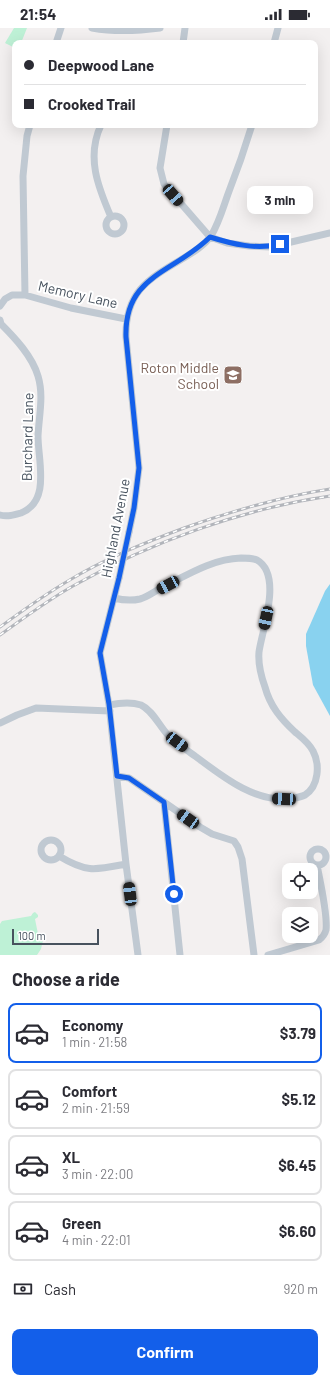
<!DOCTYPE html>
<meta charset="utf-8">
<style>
:root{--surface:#fff;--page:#f7f7f7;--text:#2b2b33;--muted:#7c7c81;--line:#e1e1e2;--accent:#135fea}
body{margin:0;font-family:Barlow,sans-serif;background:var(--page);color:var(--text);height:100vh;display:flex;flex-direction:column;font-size:15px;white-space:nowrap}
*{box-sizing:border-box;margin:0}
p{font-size:13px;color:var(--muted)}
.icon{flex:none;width:22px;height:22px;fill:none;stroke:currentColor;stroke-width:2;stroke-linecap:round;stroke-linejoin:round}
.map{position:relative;height:927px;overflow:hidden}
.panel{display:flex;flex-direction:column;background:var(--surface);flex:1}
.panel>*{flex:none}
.guide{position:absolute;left:12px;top:12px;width:306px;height:88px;border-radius:8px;box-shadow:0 4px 16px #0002;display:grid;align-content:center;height:88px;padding:0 12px;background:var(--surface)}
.tools{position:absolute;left:282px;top:835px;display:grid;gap:8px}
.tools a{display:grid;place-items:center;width:36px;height:36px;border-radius:8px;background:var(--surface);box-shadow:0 4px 16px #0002;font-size:20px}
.scale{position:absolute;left:12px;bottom:10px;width:87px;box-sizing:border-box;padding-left:4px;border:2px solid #47525e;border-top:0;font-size:11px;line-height:14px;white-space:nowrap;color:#47525e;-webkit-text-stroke:3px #fff;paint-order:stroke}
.end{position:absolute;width:18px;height:18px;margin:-9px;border:5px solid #135fea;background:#fff;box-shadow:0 0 0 2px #fff}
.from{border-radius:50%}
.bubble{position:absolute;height:28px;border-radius:8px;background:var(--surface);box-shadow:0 4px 16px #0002;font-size:13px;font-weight:700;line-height:28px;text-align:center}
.car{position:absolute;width:12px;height:24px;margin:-12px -6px;border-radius:5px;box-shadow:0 0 3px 1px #0007;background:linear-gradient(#222 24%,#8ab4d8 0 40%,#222 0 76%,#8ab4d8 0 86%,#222 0)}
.guide b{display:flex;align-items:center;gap:14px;height:38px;font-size:15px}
.guide b+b{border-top:1px solid var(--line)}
.guide i{width:10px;height:10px;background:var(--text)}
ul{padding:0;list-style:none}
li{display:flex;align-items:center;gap:12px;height:60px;margin:0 8px 6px;padding:0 4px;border:2px solid var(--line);border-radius:8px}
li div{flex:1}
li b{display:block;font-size:15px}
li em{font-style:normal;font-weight:700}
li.current{border-color:var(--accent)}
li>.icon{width:36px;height:36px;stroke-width:1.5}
h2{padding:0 12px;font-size:18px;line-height:48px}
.pay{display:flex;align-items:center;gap:10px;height:44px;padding:0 12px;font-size:15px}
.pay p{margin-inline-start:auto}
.button{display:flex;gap:8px;margin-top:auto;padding:8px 12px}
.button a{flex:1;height:46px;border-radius:8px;background:var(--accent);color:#fff;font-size:16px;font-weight:700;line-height:46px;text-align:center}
.status{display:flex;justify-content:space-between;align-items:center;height:28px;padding:0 20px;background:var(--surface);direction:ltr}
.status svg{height:11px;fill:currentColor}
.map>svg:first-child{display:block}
.green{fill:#bef1d6}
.water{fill:#89d2ef}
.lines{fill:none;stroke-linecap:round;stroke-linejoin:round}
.minor{stroke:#c0c9d2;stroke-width:7}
.rail-casing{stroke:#b2b5bb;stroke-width:3}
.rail{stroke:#fff;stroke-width:1.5;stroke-dasharray:4.5;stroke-linecap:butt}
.minor-bridge{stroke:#c0c9d2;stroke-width:7}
.route{stroke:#135fea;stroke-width:5}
.labels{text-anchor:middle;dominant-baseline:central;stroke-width:4;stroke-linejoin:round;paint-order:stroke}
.street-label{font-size:14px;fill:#47525e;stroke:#fff}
.education-label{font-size:14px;fill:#785e54;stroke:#fff;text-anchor:end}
</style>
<div class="status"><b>21:54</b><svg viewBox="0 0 49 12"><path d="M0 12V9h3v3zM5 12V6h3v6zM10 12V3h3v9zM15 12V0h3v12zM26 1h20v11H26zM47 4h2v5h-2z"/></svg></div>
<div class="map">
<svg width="330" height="927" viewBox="0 0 330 927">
<rect width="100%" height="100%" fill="#f3f0f0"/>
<path class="green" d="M14,0H27L21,15H15V20L5,15Z
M35,884L38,887V889L35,891L39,911L43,912L41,921L37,927H0V896L2,893L31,888L33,885Z"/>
<path class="water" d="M330,556V688L313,657L306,618V606L325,563Z"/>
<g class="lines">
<path class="minor" d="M92,0C115,4 137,3 160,0
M56,15L61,0
M183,15L185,0
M274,15L278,0
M101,97C86,129 98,159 111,189
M167,97L160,140L164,156L210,209L227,215L249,218L270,219L330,205
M106 197a9 9 0 1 1 18 0a9 9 0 1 1-18 0Z
M25,267L23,148L27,108L30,97
M0,278L5,271L12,267H25L71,280L126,291
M0,292L1,296C15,310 32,328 38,348C44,368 39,387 38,408C38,433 51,473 21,485C14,487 7,489 0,487
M129,504L134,480L139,440L126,309C125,264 148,251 182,231C192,225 204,218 211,208C219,195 223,180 228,166C237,143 245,120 252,97
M119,550L100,625L109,677L126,836L138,927
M109,677C119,675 132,674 141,677C152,682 159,697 167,706C174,714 186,721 195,728C222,748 253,774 290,771C295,770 301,769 305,767C319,758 320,736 313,723C309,715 301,709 295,704C281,691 270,678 265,659C261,648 258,636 259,624C262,602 283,547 257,532C252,530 246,530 241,530C212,531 187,547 163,559C155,563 148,569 140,571C131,573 122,572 114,570
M0,695L17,687L36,680L110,683
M117,748L129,750L200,799L212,806L234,813L238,819L242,831L254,927
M164,774L180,927
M41 822a10 10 0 1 1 20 0a10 10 0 1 1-20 0Z
M310 829a8 8 0 1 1 16 0a8 8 0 1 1-16 0Z
M59,828C87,845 95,842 126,836
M268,927L319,912C323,909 325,906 326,902C328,887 320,853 317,837"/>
<defs>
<path id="rail" d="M0,599C22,583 44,567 68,553C104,531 144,515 184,500C232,483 280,469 330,461
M0,607C24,590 48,572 73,558C151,514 242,481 330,468"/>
</defs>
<use href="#rail" class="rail-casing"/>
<use href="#rail" class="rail"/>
<path class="minor-bridge" d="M119,550L129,504"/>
</g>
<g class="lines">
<path class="route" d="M174,866L164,774L129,750L117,748L109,676L100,625L119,550L134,480L139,440L126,309C124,247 174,245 210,209C232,216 257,222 280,216"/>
</g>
<defs>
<symbol id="school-square" viewBox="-11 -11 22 22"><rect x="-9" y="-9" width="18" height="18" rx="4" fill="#8d6e63" stroke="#fff"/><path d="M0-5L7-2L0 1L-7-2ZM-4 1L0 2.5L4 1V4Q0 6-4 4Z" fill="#fff"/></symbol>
</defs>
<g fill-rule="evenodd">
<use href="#school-square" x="222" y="336" width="22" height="22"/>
</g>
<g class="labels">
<g class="street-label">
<text transform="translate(78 266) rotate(13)">Memory Lane</text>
<text transform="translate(27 409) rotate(-89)">Burchard Lane</text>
<text transform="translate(115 500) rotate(-79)">Highland Avenue</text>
</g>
<g class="education-label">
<text x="219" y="339">Roton Middle<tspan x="219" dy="16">School</tspan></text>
</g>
</g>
</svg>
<div class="tools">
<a><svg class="icon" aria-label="locate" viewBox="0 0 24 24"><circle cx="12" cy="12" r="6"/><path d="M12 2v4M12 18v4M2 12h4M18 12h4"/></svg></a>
<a><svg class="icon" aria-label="layers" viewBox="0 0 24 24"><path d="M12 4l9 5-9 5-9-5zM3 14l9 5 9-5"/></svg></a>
</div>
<div class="scale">100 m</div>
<i class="end from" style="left:174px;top:866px"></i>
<i class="end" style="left:280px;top:216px"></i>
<div class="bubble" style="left:247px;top:158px;width:66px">3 min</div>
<i class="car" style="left:173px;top:167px;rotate:139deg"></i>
<i class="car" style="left:168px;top:557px;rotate:242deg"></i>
<i class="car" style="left:266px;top:590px;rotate:192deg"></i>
<i class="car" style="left:177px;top:714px;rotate:127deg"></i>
<i class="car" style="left:284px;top:771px;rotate:273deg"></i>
<i class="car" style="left:188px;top:791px;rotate:305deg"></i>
<i class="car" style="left:130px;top:866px;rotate:353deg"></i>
<div class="guide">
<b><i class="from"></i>Deepwood Lane</b>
<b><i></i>Crooked Trail</b>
</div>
</div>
<section class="panel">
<h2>Choose a ride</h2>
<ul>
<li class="current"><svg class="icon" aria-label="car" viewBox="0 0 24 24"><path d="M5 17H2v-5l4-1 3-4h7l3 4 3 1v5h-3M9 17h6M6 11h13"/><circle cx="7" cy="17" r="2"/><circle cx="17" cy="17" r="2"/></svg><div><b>Economy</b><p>1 min · 21:58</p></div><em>$3.79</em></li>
<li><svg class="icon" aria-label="car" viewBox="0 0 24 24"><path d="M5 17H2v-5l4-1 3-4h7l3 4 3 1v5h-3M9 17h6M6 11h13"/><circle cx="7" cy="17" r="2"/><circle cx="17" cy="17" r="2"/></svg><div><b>Comfort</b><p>2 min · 21:59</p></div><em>$5.12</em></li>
<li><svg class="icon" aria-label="car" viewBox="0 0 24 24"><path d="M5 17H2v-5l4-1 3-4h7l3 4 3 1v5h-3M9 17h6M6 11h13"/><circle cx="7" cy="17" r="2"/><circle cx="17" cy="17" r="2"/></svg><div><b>XL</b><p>3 min · 22:00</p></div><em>$6.45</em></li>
<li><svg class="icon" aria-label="car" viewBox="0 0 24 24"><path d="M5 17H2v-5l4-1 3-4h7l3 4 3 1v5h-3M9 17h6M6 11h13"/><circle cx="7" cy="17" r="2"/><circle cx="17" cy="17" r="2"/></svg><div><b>Green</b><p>4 min · 22:01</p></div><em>$6.60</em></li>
</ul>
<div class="pay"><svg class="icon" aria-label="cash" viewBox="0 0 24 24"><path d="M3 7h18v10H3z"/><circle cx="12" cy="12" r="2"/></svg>Cash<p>920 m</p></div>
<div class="button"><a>Confirm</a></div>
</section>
